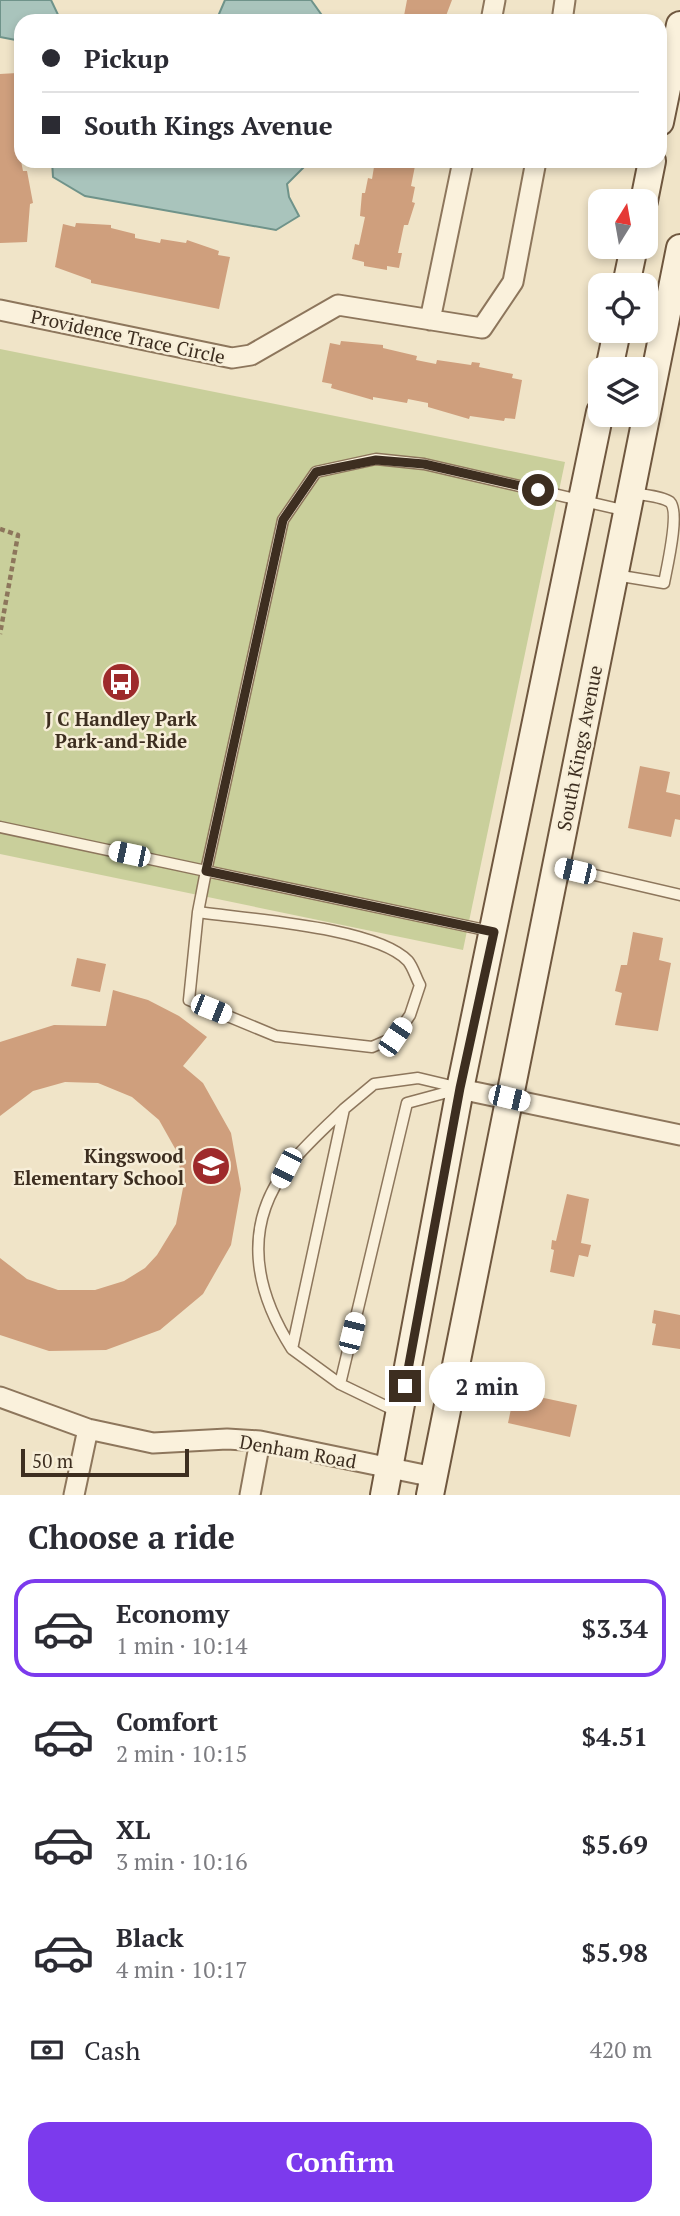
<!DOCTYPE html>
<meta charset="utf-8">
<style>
:root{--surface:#fff;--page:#f7f7f7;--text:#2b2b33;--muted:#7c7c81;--line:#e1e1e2;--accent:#7c3aed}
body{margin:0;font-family:"PT Serif",serif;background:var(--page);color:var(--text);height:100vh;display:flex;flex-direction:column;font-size:26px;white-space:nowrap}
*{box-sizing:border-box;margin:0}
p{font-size:23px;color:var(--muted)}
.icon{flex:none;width:38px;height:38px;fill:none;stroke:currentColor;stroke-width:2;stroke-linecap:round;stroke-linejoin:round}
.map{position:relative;height:1495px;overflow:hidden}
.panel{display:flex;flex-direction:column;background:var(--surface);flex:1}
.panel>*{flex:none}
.banner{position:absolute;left:14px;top:14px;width:653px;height:154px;border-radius:21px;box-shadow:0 4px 10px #0003;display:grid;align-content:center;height:154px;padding:0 28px;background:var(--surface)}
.needle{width:46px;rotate:11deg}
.controls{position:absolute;left:588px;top:189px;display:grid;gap:14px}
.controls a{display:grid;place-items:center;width:70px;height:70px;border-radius:14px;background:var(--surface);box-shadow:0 4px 10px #0003;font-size:35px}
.scale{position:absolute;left:21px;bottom:18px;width:168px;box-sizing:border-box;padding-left:7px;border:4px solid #3d2e20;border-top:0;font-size:19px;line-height:24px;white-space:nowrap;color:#3d2e20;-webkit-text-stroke:5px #f7eed8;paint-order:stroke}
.end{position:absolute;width:32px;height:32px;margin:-16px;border:9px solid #3d2e20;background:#fff;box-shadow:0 0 0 4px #fff}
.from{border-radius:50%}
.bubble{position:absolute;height:49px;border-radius:21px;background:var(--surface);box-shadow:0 4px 10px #0003;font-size:23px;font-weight:700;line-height:49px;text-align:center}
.car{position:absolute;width:21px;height:42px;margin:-21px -10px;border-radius:9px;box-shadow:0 0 5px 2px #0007;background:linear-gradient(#fff 24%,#345 0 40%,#fff 0 76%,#345 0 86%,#fff 0)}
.banner b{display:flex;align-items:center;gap:24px;height:66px;font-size:26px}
.banner b+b{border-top:2px solid var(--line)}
.banner i{width:18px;height:18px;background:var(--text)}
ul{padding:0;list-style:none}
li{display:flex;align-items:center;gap:21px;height:98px;margin:0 14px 10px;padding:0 14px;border:4px solid transparent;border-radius:21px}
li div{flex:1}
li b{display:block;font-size:26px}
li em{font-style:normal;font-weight:700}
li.active{border-color:var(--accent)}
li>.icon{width:63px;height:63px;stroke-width:1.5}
h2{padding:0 28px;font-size:32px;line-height:84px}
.pay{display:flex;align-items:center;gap:18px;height:77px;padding:0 28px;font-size:26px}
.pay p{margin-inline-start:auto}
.primary-button{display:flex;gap:14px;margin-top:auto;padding:14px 28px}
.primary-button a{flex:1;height:80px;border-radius:21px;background:var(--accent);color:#fff;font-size:28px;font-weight:700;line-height:80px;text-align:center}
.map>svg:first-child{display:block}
.green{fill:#c9cf9b}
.water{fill:#a9c4bc;stroke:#6f938a;stroke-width:2}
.building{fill:#cf9f7d}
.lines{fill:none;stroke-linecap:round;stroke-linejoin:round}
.service-casing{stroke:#8d765c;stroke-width:13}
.minor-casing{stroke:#8d765c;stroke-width:23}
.secondary-casing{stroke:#6f573f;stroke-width:30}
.path{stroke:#8d765c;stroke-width:4.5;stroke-dasharray:5 3.5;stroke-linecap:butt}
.service{stroke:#faf1dc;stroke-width:10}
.minor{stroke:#faf1dc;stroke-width:19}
.secondary{stroke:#faf1dc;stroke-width:26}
.route{stroke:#3d2e20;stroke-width:9}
.labels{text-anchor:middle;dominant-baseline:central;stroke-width:5;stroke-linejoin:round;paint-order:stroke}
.street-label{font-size:19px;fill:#3d2e20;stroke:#f7eed8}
.poi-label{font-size:19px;font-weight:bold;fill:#3d2e20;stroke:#f7eed8}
</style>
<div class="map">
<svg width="680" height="1495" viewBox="0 0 680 1495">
<rect width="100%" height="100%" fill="#f0e4c8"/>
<path class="green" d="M0,349L565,462L463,950L0,854Z"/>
<path class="water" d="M0,0H51L61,21H21V41L0,37Z
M225,0H311L326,21H216Z
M52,161H310L287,184L289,197L299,216L276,230L85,196L53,177Z"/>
<path class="building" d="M407,0H452L444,21H403Z
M17,73V85H21V161L23,171H27L33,203L30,204L27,242L0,243V74Z
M375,161H416L411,186L415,187L412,202L415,203L408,225H404L398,253H402L399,268L387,266V270L364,266V262L352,259L355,244L359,245L365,217L360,216L362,193H365L368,178L372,179Z
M76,223L111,225V228L135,234V238L160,243L161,239L186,243L187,240L219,251L218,255L230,257L219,309L91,283V280L55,267L63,224L75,227Z
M341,341L383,345V348L417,356L416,360L436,364L437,360L471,365L472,362L480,363L479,367L513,374L512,378L522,380L515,419L505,418L504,421L470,416L469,419L428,407V403L408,399L407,403L373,397V400L331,388L332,384L322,382L330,343L340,345Z
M640,766L670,772L666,792L680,795V820L675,819L671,837L628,828Z
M633,932L663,938L659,960L671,963L658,1031L615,1025L622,993L615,991L621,965H627Z
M77,958L106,964L100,992L71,986Z
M113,990L148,1000L179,1016L207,1037L183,1066L203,1083L231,1133L241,1189L231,1245L203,1294L160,1330L106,1350L49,1351L0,1335V1258L27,1279L58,1290H95L124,1281L145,1268L157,1255L176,1224L183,1188L177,1152L159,1120L132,1097L98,1083L65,1082L33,1091L0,1116V1042L54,1025L106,1026Z
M567,1194L589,1199L581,1243L591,1245L588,1257L579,1255L574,1277L550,1272L554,1250L551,1249L552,1240L556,1241Z
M654,1310L680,1315V1349L652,1345L656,1324L652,1323Z
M525,1394L577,1405L570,1437L508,1423L512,1404L522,1407Z"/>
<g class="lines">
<defs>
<path id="service" d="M615,575L664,583C667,567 680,512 670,502C661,496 643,495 631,493
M0,827L206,871L198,912L189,1000L276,1036L372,1047L395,1037L410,1015L420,985C416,978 413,967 408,961C376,927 246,919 198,912
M556,866L680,895
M490,931L206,871L283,520L316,472L376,459L424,464L627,511
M292,1349C255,1291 242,1227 287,1168C303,1147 325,1128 344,1109
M340,1384L407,1103L459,1089
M398,1412L340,1384L292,1349L344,1109L374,1084L418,1078L460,1088"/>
<path id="minor" d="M491,21L495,0
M562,21L565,0
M0,310L232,358L251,355L338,305L482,328L513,282L536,161
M430,320L463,161
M460,1089L680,1135
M0,1397L88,1429L153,1443L227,1439L260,1441L434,1477
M74,1495L88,1429
M250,1495L260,1441"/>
<path id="secondary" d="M660,122L680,25
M644,201L652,161
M626,285L634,247
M609,369L617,331
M384,1495L460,1089L600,412
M430,1495L680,248"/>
</defs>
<use href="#service" class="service-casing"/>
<use href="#minor" class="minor-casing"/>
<use href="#secondary" class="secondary-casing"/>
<path class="path" d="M0,529L18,535L0,634"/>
<use href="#service" class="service"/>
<use href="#minor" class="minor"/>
<use href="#secondary" class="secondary"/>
</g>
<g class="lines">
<path class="route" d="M405,1386L460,1088L494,932L206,871L283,520L316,472L376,460L424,464L538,490"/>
</g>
<defs>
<symbol id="bus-disc" viewBox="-11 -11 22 22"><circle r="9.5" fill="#9e2a2b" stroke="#f7eed8"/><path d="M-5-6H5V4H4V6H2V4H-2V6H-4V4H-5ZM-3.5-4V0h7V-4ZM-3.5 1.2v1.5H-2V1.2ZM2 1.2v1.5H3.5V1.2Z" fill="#fff"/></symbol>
<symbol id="school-disc" viewBox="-11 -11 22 22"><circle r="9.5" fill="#9e2a2b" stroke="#f7eed8"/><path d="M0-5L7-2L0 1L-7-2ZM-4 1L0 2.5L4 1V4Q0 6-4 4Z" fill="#fff"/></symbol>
</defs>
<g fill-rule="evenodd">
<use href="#bus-disc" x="99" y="660" width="44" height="44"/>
<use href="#school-disc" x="189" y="1144" width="44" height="44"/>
</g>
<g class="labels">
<g class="street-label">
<text transform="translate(128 336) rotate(12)">Providence Trace Circle</text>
<text transform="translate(579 748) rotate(-79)">South Kings Avenue</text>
<text transform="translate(298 1451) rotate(10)">Denham Road</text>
</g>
<g class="poi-label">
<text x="121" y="718">J C Handley Park<tspan x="121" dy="22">Park-and-Ride</tspan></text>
<text x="184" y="1155" text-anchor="end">Kingswood<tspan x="184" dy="22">Elementary School</tspan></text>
</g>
</g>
</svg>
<div class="controls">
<a><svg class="needle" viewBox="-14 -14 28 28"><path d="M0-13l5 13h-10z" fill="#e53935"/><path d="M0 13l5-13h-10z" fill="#7c7c81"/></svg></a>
<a><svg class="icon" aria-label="locate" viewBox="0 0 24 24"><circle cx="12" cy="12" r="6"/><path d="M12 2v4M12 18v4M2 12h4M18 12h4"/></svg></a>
<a><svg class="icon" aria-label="layers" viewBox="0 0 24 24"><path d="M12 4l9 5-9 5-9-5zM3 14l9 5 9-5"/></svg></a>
</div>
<div class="scale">50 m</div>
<i class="end from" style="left:538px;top:490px"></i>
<i class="end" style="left:405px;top:1386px"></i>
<div class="bubble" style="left:429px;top:1362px;width:116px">2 min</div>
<i class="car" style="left:129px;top:854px;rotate:282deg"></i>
<i class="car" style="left:575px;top:871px;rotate:283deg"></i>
<i class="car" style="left:211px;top:1009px;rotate:112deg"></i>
<i class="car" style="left:395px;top:1037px;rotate:34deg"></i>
<i class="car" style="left:509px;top:1098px;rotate:103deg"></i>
<i class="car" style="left:286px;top:1168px;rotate:207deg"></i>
<i class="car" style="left:352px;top:1333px;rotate:14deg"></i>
<div class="banner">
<b><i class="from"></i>Pickup</b>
<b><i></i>South Kings Avenue</b>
</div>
</div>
<section class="panel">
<h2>Choose a ride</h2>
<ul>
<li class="active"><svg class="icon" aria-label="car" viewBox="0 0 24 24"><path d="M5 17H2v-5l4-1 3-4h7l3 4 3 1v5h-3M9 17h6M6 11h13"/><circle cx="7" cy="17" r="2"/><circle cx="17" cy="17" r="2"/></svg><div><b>Economy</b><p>1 min · 10:14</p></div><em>$3.34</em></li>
<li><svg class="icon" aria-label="car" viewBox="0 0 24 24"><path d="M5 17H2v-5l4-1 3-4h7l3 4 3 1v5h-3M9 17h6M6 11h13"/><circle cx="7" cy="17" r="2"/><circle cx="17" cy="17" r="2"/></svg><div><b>Comfort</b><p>2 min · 10:15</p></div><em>$4.51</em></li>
<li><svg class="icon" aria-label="car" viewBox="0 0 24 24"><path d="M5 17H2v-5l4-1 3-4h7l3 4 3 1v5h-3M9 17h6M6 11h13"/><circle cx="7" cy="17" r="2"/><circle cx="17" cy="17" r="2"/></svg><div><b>XL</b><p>3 min · 10:16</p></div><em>$5.69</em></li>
<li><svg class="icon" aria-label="car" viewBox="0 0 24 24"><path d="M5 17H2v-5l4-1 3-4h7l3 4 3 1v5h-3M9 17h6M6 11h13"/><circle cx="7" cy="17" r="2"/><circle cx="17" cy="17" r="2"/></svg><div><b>Black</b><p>4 min · 10:17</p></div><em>$5.98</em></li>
</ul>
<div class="pay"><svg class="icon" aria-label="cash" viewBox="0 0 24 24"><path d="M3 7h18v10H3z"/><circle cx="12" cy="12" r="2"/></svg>Cash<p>420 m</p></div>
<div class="primary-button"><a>Confirm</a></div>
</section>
